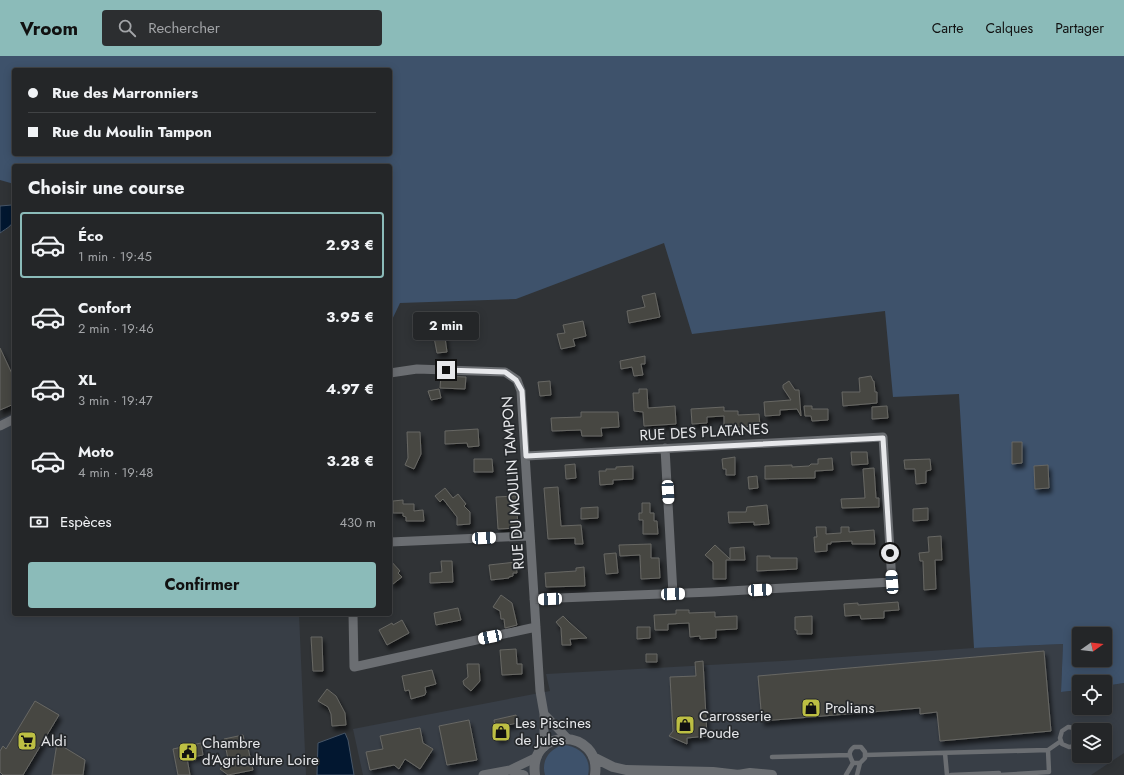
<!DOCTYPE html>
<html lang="fr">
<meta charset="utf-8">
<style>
:root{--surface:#242628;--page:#2c2e30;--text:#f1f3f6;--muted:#a3a5a8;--line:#414345;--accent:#8bbbb9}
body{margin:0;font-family:Jost,sans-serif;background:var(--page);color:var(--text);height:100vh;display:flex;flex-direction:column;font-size:15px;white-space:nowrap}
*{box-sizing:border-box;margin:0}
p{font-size:13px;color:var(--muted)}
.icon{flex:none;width:22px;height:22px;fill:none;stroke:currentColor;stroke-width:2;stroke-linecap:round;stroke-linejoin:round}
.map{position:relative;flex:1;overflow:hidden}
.side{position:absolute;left:12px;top:108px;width:380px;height:452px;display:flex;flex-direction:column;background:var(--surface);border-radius:4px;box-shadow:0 2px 10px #0003,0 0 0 1px var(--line)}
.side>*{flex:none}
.hud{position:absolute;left:12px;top:12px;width:380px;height:88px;border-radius:4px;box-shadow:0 2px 10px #0003,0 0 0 1px var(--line);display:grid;align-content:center;height:88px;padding:0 16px;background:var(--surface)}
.needle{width:26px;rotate:76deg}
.fabs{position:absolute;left:1072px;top:571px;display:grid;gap:8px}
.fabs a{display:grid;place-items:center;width:40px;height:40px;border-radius:4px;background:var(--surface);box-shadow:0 2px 10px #0003,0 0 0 1px var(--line);font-size:20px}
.end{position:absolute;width:18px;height:18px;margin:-9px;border:5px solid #e7e8eb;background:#111;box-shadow:0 0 0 2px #111}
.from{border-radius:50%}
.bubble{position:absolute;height:28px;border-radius:4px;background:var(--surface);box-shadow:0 2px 10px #0003,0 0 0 1px var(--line);font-size:13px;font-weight:700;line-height:28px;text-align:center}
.car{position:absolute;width:12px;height:24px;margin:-12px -6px;border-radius:5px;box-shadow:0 0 3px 1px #0007;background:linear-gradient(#fff 24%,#345 0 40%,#fff 0 76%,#345 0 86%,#fff 0)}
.hud b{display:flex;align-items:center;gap:14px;height:38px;font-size:15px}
.hud b+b{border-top:1px solid var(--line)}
.hud i{width:10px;height:10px;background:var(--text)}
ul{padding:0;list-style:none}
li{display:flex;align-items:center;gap:12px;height:66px;margin:0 8px 6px;padding:0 8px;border:2px solid transparent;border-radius:4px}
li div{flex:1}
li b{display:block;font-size:15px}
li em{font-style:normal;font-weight:700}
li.on{border-color:var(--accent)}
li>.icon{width:36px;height:36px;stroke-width:1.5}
h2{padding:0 16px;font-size:18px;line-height:48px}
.pay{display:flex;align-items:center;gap:10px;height:44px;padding:0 16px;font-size:15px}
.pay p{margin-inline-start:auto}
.cta{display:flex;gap:8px;margin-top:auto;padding:8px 16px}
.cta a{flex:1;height:46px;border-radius:4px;background:var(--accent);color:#111;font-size:16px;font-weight:700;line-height:46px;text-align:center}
header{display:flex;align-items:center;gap:24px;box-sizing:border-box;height:56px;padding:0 20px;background:var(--accent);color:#111}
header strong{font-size:19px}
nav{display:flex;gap:22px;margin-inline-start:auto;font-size:14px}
.search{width:280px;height:36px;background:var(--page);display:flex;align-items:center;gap:10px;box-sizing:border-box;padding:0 14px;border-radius:4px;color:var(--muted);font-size:15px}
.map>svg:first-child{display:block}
.built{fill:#383e46;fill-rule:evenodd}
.green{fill:#3e526b;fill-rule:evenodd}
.water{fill:#021730;stroke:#475668}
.building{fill:#474743;stroke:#676763;filter:url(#shadow)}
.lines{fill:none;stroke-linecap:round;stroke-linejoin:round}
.lane{stroke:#6b6e72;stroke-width:4.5}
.street{stroke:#6b6e72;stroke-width:9}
.secondary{stroke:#6b6e72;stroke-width:10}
.route{stroke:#e7e8eb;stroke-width:5}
.labels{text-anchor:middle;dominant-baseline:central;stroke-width:3.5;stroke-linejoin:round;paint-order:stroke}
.street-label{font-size:15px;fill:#e7e8eb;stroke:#26292c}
.poi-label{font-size:15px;fill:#e7e8eb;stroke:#26292c;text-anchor:start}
</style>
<header>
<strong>Vroom</strong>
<div class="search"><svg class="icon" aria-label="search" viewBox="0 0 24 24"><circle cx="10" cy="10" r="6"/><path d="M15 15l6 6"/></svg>Rechercher</div>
<nav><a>Carte</a><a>Calques</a><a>Partager</a></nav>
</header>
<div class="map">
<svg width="1124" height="719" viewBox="0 0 1124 719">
<defs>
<filter id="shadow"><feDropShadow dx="2.5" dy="4.5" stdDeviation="2" flood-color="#0009"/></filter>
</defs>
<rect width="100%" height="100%" fill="#303336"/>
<path class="built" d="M14,357V558H299L306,719H0V363Z
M1063,588L1061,636L1079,634V652H1105V630L1124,627V697L1091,719H363L353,673L550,635L546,618L782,605L974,592ZM1079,674H1105V700H1079Z"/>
<path class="green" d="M0,0H1124V627L1105,630V626H1079V634L1061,636L1063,588L974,592L959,338L893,341L885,255L692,278L664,187L516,243L400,247L390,268V110H14V128L0,124ZM14,14H390V98H14ZM1079,578H1105V604H1079Z
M563,689C580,690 592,702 588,719H545C541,705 549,693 563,689Z"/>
<path class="water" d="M12,149C14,153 14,155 14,159C14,170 8,171 0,177V150Z
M345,677L348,684L354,719H317L318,687Z"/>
<path class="building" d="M655,237L660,261L629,267L627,255L645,251L642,240Z
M583,265L586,280L573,283L575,290L561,293L557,278L565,277L563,269Z
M444,274L447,296L437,297L433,276Z
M0,292L14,322V348L0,354Z
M645,300V308H641L643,319L634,320L632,311L621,313L620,305Z
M441,320L466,321L465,333L440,332Z
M871,320L873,325H874L875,336H877V347L843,350L842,336H860L859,322Z
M550,325L551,339L540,340L538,326Z
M789,325L795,334H799L801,360L797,353L780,354V359L765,360L764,346L791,344L783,332V329Z
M439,333L441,342L431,344L428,335Z
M639,333H647L648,352L675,350L676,368L644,370L643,356L634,355L633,337H639Z
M804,350H812V353H828V364L812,365L811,360H805Z
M887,350L888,362L872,363V351Z
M724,351V355H738V359L759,358L760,370L735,371V373L724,374V360L707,361V367L692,368L691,353Z
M581,356H618L619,371L601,372L602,380H582L581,374L552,375L551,362L581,361Z
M478,373L479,390L468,391L467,387L445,388V375Z
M407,376H420L421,398L414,413L405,409L408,402Z
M1012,386H1022V407L1012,408Z
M851,396H867L868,408L852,409Z
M735,401V419H726V413H723L722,403Z
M832,402L833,414L815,415V422L765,423V410L792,409V411L809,410L811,408H818V403Z
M474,403H492L493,416H474Z
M930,403L931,414L926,415V427L916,428L915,413H905L904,404Z
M575,408L576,422L566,423L565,409Z
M1048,409L1049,432L1035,433L1034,410Z
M633,410V423L613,424V428L600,429L599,415H606V413H616V411Z
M874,412L876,442H879V451L842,452L841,443L865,442L863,413Z
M757,420L758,432L749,433L748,421Z
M558,431L561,470L581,469L583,488H575V482L548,483L544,432Z
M445,432L453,442L458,438L466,448L464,450L470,456V468L457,469V461L443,443L440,446L435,440Z
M516,440L518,472L498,473L496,441Z
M403,444V448H414V455L423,454L424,465H406V461L403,460V457H393V445Z
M642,447H650V457H654V465H657L658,478H643V464H639V457H642Z
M767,449L769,468L754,469V466L729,467L728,456H746L747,451Z
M598,451V462L581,463V452Z
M928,452V464L913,465V453Z
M816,471H826V478L841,477V471H849V476L874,474L875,488H852V485L831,486V488H827V495L815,496L814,481H817Z
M941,480L942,504H935L936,533L924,534L923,505H920L919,497L929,496L928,481Z
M651,488V502H659L660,522L641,523L640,499L620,500L619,489Z
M715,489L730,503V492L744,491L745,504H726V523H713V506L705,499Z
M616,497L618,517L606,518L604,498Z
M757,500H770V502H797V513L757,515Z
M390,504L400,515L398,517L402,521L393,528L390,524Z
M441,505H452L453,526L430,527V517L442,516Z
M516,506L517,517H513V520L509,521V522L491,524L489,509Z
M584,511L585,530L546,531L545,517L576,515V512Z
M501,539L512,547L517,569L505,572L504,563H501L500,555L493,551Z
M898,546L899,554L884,555V562L861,563L860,559L845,560L844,548L858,547V549Z
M458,552L461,564L436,569L434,557Z
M676,554H689V557L715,556V561L737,560V573L716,574V582L700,583V580L690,581L689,567L668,568V574H655L654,559L676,558Z
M563,560L570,567L587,582L570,583L571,589H562L561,572L556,566Z
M812,560V578H797V574H795V561Z
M402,564L409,577L387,589L379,574L392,567L393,569Z
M637,571H650V582L637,583Z
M311,581H322L323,615H313Z
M516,593L517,608H522V618L502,619L500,594Z
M1044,595L1051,675L940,685L937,656L920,658V652L762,665L758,620Z
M646,598H657V606H646Z
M703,605L707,680L687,682V688L669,680L673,675L670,621L696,620L695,606Z
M467,608H479L480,625L471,635L464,629L463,625L468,621Z
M432,614L436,628L425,631L426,637L425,638V639L411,643L409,634L405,635L402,620Z
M327,633L336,640L345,657L346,669L332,670L331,658L328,651L318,645Z
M35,645L59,659L23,719H3L0,716V695L3,690L6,693Z
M516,659L517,667L504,670L506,681L497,683L494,664Z
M469,664L477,704L447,709L439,670Z
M420,672L423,687L433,693L420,713L405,703L399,713L394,709L370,714L366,696L383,693L380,680Z
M243,679L246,692H248L253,714L228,719L220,713L228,703L224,683Z
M57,687L85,704L83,719H52Z
M201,687L203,699L187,702L190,719H178L173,693Z"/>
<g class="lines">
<path class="lane" d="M1079,676L1075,672L1068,671L1062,675L1060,682L1062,688L1069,691L1076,690L1079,686
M854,691H861L865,696V702L860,707H853C850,700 847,696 854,691Z
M945,697L947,719
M865,699L1048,694L1061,685
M772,701L849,699
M846,719L853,707
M857,719L860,707
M951,719L999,717V719
M1000,719L1049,716L1048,694"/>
<path class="street" d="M390,317L417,313L505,316L517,324L521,335L540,635L544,658V691
M0,370L14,363
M665,392L673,538
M526,400L883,381L892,526L712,536L534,543
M390,486L530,480
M353,558L354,611L536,571
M544,658L567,682
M510,714L524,719
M483,719L510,714L537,701"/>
<path class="secondary" d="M593,701L613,711L626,714L713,716L739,719
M535,719C528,670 602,672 595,719
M738,719L750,717L772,719"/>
</g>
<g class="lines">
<path class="route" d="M446,314L505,316L516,324L522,335L526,400L883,382L890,497"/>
</g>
<defs>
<symbol id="shop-square" viewBox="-11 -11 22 22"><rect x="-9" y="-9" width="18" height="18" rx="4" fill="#bdbf43" stroke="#26292c"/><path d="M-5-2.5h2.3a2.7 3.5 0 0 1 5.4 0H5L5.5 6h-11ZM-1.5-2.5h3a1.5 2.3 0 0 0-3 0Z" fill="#111"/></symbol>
<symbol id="supermarket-square" viewBox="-11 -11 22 22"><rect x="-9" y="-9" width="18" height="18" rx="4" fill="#bdbf43" stroke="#26292c"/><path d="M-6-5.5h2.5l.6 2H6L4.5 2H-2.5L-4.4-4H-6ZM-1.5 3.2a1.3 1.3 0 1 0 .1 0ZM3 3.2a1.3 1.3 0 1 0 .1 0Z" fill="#111"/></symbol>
<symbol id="civic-square" viewBox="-11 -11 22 22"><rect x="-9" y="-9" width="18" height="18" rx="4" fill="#bdbf43" stroke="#26292c"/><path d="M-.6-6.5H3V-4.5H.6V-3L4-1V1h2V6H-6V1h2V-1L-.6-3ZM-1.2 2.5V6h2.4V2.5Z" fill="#111"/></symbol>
</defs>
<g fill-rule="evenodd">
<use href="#shop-square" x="800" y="641" width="22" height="22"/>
<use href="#shop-square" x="674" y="658" width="22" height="22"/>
<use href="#shop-square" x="490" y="665" width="22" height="22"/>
<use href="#supermarket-square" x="16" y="674" width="22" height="22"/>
<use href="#civic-square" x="177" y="685" width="22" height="22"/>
</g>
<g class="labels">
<g class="street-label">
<text transform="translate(704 376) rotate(-3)">RUE DES PLATANES</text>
<text transform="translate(513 427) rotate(-94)">RUE DU MOULIN TAMPON</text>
</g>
<g class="poi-label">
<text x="825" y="652">Prolians</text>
<text x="699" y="660">Carrosserie<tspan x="699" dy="17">Poude</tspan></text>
<text x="515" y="667">Les Piscines<tspan x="515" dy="17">de Jules</tspan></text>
<text x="41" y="685">Aldi</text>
<text x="202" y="687">Chambre<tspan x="202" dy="17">d'Agriculture Loire</tspan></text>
</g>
</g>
</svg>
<div class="fabs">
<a><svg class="needle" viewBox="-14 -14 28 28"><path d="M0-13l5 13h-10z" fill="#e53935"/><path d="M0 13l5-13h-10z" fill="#a3a5a8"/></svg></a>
<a><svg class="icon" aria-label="locate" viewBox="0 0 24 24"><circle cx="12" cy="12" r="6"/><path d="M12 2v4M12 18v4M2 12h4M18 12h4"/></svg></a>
<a><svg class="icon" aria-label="layers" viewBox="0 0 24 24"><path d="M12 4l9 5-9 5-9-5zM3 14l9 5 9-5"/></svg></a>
</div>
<i class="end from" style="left:890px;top:497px"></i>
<i class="end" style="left:446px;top:314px"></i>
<div class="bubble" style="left:413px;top:256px;width:66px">2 min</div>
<i class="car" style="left:668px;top:436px;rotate:177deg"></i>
<i class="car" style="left:484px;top:482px;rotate:87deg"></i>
<i class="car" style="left:892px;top:526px;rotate:356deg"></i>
<i class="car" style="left:760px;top:534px;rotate:87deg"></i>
<i class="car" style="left:673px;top:538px;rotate:88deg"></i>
<i class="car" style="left:550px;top:543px;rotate:268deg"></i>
<i class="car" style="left:490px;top:581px;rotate:258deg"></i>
<div class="hud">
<b><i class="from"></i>Rue des Marronniers</b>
<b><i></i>Rue du Moulin Tampon</b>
</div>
<section class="side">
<h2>Choisir une course</h2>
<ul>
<li class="on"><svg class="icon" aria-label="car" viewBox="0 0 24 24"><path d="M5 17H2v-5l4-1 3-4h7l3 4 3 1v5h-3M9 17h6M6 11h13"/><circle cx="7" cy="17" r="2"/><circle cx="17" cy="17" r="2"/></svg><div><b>Éco</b><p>1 min · 19:45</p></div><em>2.93 €</em></li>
<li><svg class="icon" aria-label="car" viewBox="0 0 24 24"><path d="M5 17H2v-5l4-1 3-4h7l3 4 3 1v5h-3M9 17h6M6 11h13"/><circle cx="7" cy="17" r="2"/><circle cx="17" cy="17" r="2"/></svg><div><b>Confort</b><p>2 min · 19:46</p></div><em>3.95 €</em></li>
<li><svg class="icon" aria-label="car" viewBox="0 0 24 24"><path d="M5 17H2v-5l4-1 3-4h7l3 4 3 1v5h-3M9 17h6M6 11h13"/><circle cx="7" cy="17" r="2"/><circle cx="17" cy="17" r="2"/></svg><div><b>XL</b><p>3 min · 19:47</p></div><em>4.97 €</em></li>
<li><svg class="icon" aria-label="car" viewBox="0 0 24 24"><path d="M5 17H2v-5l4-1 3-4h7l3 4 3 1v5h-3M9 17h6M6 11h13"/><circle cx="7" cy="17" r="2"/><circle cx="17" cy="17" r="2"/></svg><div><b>Moto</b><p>4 min · 19:48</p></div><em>3.28 €</em></li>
</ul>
<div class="pay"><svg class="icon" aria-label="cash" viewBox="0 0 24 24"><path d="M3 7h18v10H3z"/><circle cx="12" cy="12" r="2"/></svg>Espèces<p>430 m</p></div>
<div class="cta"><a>Confirmer</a></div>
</section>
</div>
